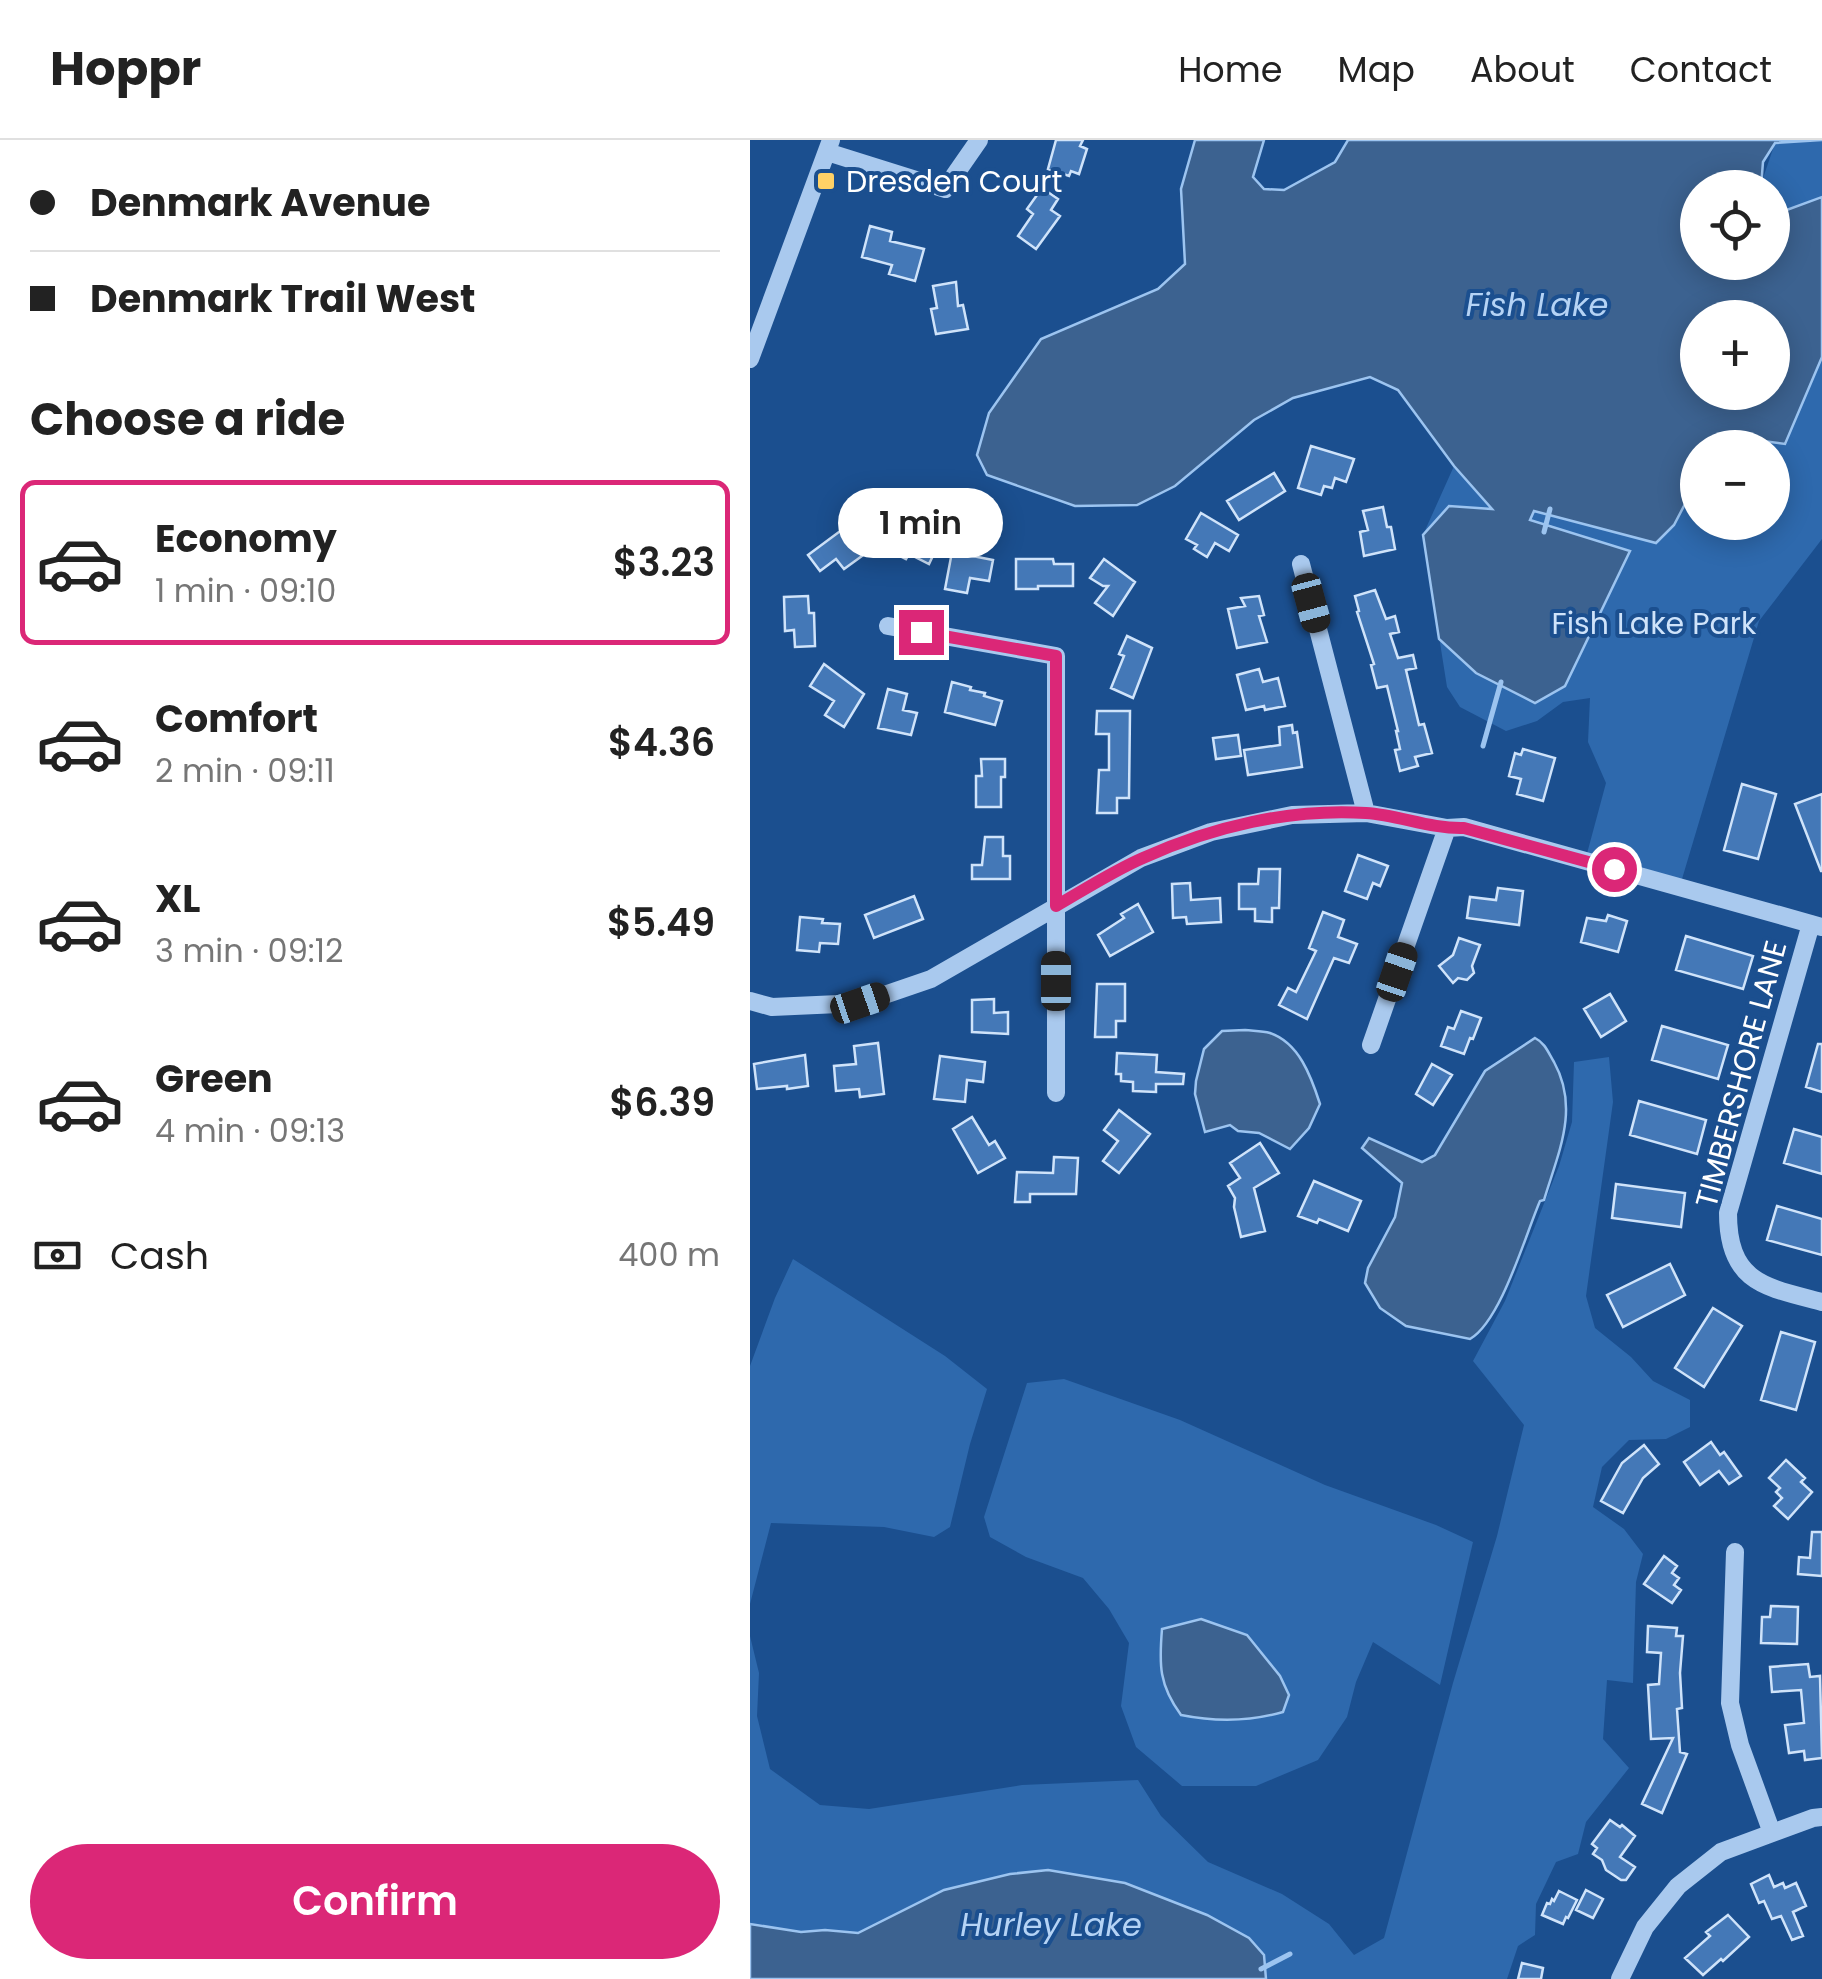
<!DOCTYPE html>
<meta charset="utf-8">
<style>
:root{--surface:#fff;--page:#f2f2f2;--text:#222;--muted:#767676;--line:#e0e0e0;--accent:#db2777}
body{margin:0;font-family:Poppins,sans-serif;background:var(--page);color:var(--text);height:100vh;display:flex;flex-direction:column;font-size:38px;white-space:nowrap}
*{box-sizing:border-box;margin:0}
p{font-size:32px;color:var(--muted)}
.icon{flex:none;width:55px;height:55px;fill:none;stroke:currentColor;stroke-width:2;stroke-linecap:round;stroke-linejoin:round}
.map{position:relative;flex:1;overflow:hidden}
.drawer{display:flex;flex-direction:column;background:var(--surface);width:750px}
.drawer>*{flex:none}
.banner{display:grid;align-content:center;height:220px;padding:0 30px;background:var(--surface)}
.fabs{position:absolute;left:930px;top:30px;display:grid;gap:20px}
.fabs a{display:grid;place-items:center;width:110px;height:110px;border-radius:50%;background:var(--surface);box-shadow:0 5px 25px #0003;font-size:50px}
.end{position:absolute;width:45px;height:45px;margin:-22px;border:12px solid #db2777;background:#fff;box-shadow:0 0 0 5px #fff}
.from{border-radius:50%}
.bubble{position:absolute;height:70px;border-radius:35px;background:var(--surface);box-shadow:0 5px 25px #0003;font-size:32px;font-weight:600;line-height:70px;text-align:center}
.car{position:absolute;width:30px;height:60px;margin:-30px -15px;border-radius:12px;box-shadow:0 0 8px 2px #0007;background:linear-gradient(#222 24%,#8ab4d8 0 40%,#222 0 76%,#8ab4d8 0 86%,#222 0)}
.banner b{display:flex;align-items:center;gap:35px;height:95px;font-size:38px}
.banner b+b{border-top:2px solid var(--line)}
.banner i{width:25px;height:25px;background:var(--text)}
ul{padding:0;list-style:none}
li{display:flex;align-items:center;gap:30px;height:165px;margin:0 20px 15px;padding:0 10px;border:5px solid transparent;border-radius:15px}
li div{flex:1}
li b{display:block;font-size:38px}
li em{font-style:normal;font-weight:600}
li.on{border-color:var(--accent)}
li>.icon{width:90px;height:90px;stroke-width:1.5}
h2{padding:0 30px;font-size:45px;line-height:120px}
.pay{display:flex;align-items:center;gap:25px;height:110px;padding:0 30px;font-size:38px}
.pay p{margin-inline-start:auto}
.primary-button{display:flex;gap:20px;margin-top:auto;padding:20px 30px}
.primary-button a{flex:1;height:115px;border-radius:60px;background:var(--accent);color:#fff;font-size:40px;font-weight:600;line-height:115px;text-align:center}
header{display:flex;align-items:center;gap:60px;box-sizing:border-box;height:140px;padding:0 50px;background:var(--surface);border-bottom:2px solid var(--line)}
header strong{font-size:48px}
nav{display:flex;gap:55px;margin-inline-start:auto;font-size:35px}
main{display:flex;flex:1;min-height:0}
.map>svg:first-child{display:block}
.green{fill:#2e69ad}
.water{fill:#3c6290;stroke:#9cc4f0;stroke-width:2.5;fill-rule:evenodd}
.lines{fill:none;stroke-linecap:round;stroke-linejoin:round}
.stream{stroke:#9cc4f0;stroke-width:5}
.building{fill:#4478b7;stroke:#cfe3fa;stroke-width:2.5}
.minor{stroke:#a9c9ee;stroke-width:18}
.route{stroke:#db2777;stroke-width:12}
.poi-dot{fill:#ffd166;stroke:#1b4f8f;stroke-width:4}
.labels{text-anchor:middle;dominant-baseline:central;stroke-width:8;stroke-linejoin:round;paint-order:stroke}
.poi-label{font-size:30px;fill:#fff;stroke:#1b4f8f;text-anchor:start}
.park-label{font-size:30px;fill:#cfe3fa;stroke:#1b4f8f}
.street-label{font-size:30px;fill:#fff;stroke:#1b4f8f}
.water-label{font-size:32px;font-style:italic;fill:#b5d3f5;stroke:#1b4f8f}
</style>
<header>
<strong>Hoppr</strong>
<nav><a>Home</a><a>Map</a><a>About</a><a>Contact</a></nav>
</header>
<main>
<section class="drawer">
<div class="banner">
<b><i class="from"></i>Denmark Avenue</b>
<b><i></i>Denmark Trail West</b>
</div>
<h2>Choose a ride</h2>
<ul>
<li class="on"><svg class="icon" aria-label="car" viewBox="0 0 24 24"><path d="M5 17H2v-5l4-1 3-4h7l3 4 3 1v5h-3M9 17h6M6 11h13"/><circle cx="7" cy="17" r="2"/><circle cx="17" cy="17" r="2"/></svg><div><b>Economy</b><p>1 min · 09:10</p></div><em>$3.23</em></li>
<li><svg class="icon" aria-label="car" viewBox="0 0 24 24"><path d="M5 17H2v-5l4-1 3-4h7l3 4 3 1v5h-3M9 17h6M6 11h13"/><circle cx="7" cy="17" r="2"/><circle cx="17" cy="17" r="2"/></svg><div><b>Comfort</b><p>2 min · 09:11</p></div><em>$4.36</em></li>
<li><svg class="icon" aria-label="car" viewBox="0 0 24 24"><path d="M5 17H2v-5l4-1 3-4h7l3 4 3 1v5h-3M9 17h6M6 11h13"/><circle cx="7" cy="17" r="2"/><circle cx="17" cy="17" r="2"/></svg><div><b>XL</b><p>3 min · 09:12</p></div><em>$5.49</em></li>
<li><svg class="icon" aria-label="car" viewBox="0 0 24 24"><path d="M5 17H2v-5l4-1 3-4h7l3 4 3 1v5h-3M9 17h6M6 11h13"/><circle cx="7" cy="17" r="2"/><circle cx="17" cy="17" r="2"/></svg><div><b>Green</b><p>4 min · 09:13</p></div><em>$6.39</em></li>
</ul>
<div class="pay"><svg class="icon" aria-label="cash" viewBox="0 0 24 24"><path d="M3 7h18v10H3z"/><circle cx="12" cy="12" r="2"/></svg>Cash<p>400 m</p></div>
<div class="primary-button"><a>Confirm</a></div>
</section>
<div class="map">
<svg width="1072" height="1839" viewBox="0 0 1072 1839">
<rect width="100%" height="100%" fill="#1b4f8f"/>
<path class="green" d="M1072,1V57L1033,71L1023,59L1022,48L1010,47L1025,3Z
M1072,217V399L1009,481L932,739L835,721L856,643L838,602L840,558L813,562L787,581L756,591L710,567L697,547L673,395L704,326L784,371L924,385L947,341L948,382H1022V308L994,307L1006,300L1035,304Z
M859,917L863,962L836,1156L845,1188L881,1217L903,1241L940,1260V1287L916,1299L879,1300L852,1327L843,1367L874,1389L893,1414L886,1442L883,1543L857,1540L853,1599L879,1628L836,1682L828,1714L806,1722L786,1764L785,1795L768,1806L757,1839H516L514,1814L499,1798L194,1750L108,1793L75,1790L51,1792L0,1784V1496L9,1533L7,1576L20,1629L70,1665L119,1669L272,1645L388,1640L411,1676L458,1722L532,1754L579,1784L604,1815L634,1798L703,1543L747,1396L774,1285L723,1221L755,1161L809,1026L822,982L824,922Z
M43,1119L195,1216L237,1249L220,1304L200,1387L184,1397L134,1387L21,1383L0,1464V1226L25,1158Z
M314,1239L430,1280L575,1345L686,1385L723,1402L690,1545L623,1502L606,1542L597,1577L568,1620L506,1646H432L386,1607L371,1566L379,1503L359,1469L333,1438L276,1417L240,1397L234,1377L277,1243Z"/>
<path class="water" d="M445,0H514L503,37L514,49L534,50L585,22L598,0H1072L1025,3L1013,22L1011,47L948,48V122H1022L1023,59L1034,71L1072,57V217L1035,304L1006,300L994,307L948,308L947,341L924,385L906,403L784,371L780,380L880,411L815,546L785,563L726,533L689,499L673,395L699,366L742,369L704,326L648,250L620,237L543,258L504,280L425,346L387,365L325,366L237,335L227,315L239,273L291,199L408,149L435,124L431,49ZM948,178H1022V252H948Z
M495,890C503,891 512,891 520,893C549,903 561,936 570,964L559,988L540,1009L509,993L488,991L480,985L455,992L445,954L446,941L454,909L472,891Z
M785,898C795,903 798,912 804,922C830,969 808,1013 794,1060L790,1061C775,1096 751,1181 720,1199L656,1186L630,1168L615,1143L618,1128L645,1077L652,1043L612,1008L619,998L672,1022L685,1015L735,931Z
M451,1479L497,1495L530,1536L539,1555L533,1572C498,1582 466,1582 431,1575C409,1545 409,1525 412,1489Z
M298,1730L375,1743L457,1775L499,1798L514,1815L516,1839H0V1784L51,1792L75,1790L108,1793L194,1750L260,1734Z"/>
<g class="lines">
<path class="stream" d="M794,392L800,369
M733,606L751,542
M511,1829L540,1814"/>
</g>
<path class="building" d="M306,0H333L330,6L337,9L329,34L321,31L319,36L298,29Z
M292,48L308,59L301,70L310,76L286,109L268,96L283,74L277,69Z
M120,86L142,92L140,101L174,109L165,141L139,134L142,125L112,117Z
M206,142L208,166L213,165L218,189L186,194L181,169L187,168L183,146Z
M561,306L604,319L596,342L585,338L582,348L574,346L571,355L548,348Z
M524,333L535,351L489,380L477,361Z
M633,367L637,387H641L645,409L614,416L610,392L618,390L613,371Z
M151,372L165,379L160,387L169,391L167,395L188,405L179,424L159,414L156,419L132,407Z
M451,373L488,395L479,411L465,403L457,417L444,409L447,405L436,399Z
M93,389L112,416L94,429L86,419L70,431L58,415Z
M202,412L243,420L239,441L220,438L217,453L195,449Z
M266,419H303L304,424H323V446H288V449H266Z
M354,419L385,442L363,476L345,463L358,446H353L340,438Z
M625,450L636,479L645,476L649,492L640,494L648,518L663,515L666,528L656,530L669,585L674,584L682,613L665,617L668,626L650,631L645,610L650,609L646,591H648L637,546L627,548L621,525L624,524L607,472L609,471L605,456Z
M58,456L59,473H64L65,506L45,507L44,490L35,491L34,457Z
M509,456L514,475L509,476L517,502L487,508L478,469L495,466L491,458Z
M377,496L402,508L383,558L361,548L374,516L369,514Z
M74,524L114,554L94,587L75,575L84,561L60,546Z
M509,529L513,542L528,538L535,566L515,570L514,566L496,570L487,535Z
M202,542L221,547L220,550L235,553L234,556L252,561L245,585L195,572Z
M138,549L157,554L153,570L167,573L161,595L128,588Z
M347,571H380L379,658H367V673H347L349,630H359V594H346Z
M542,585L543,593L547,592L552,627L498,635L494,610L530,605L529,587Z
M488,595L491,616L466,619L463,598Z
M773,609L805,618L793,661L767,654L771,639L759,636L765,613L771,615Z
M231,619H255V637H251V667H226V636H232Z
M992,644L1026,654L1008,719L974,710Z
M1072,654V731H1071L1045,664Z
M235,697H253V716H260V739H222V725H232Z
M608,715L638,726L630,746L623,743L617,759L595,751Z
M509,729H530L529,768H522V782L505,781V769H489V744H508Z
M440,743L441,760L470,758L471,782L437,784L436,777L423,778L422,744Z
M748,748L773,751L769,785L717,778L720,757L746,760Z
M164,756L173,779L124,798L115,775Z
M388,764L403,792L360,816L348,795L374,778L371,774Z
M573,772L594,780L588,797L607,804L599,823L584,818L557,879L529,865L538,848L546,852L566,811L559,808Z
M858,775L877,781L868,812L831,802L837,778L856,781Z
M50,777L73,779L72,783L90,784L88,804L70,803L69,812L47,810Z
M936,796L1003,816L993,849L926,830Z
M709,798L730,805L722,826L724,833L717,840L708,838L703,843L689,826L703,815Z
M347,844H375V881H366V897H345Z
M860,854L876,881L851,897L834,869Z
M244,859V873L258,872V894L222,892V860Z
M711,871L731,878L723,899L720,898L714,914L691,906L698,887L704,889Z
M912,886L978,905L968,939L902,920Z
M128,903L134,954L110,957L109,949L86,951L84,926L106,924L104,906Z
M1068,904H1072V952L1056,947Z
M367,913L407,915L406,932L434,934L433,944H406V952L383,951V942L371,941V934H366Z
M55,915L58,946L37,949V946L7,949L4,924Z
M190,916L235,922L233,942L217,940L215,962L184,959Z
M682,924L702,935L683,965L666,954Z
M889,961L956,980L947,1014L880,995Z
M369,970L400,994L369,1033L353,1021L368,1001L354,990Z
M222,977L239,1005L245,1001L255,1018L228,1033L203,989Z
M1044,989L1072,997V1034L1034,1023Z
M510,1003L529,1033L504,1048L515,1091L491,1097L484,1067L485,1058L478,1046L490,1038L480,1023Z
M304,1017L328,1018L326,1054H280V1062H265L267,1032L303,1033Z
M564,1041L611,1061L598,1091L569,1079L567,1083L548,1076Z
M866,1044L935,1053L931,1087L862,1078Z
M1027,1066L1072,1079V1115L1017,1100Z
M920,1124L935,1155L873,1187L857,1155Z
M963,1168L992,1186L954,1247L925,1228Z
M1031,1192L1065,1202L1046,1270L1011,1260Z
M961,1302L970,1315L974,1312L991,1336L979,1344L969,1331L950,1345L934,1322Z
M894,1305L909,1324L893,1338L873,1373L851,1361L872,1323Z
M1036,1320L1055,1338L1051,1342L1062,1352L1038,1379L1024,1366L1032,1358L1026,1352L1030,1348L1019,1338Z
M1062,1392H1072V1436L1048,1434L1049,1417L1060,1418Z
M914,1416L927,1426L922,1433L929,1438L924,1445L931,1450L922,1463L894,1444Z
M1021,1466L1048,1467L1047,1504L1011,1503L1012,1477H1020Z
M898,1486L927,1488L926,1496H933L930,1533L932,1568L927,1569L930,1612L937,1614L912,1673L892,1664L923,1598L901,1599L898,1545L909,1544L911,1513L897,1512Z
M1058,1524L1060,1537L1070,1536L1072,1618L1055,1620L1054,1611L1039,1613L1035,1585L1054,1583L1051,1550L1022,1552L1020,1527Z
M860,1680L870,1687L872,1685L885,1696L870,1717L885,1727L876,1740H871L856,1730L852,1720L843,1714L847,1708L842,1704Z
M1019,1735L1024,1747L1033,1743L1035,1748L1046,1743L1056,1766L1043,1772L1053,1796L1042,1800L1031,1776L1022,1779L1014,1761L1009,1763L1001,1744Z
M836,1750L853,1759L843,1778L826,1770Z
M809,1751L827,1760L818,1778L816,1777L813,1784L792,1775L797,1763L800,1764L802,1759L804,1761Z
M978,1775L999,1797L973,1821L971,1819L953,1835L935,1818L960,1796L956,1792Z
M772,1823L793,1828L791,1839H768Z"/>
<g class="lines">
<path class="minor" d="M77,12L195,49L229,0
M0,219L81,0
M551,424L616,673
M138,486L306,516V953
M1061,784L978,1073C978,1143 1015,1147 1072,1162
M0,861L22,867L111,863L181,839L391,718L461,692L542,675L616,673L697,688L714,687L1072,787
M621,905L697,688
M985,1412L980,1563L990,1605L1022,1693
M870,1839L895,1787L928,1746L971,1712L1063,1678L1072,1677"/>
</g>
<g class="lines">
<path class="route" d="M171,492L306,516V766C334,750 363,731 393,718C461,687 541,668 616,673C649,675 680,689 714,688L864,729"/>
</g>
<rect class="poi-dot" x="66" y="31" width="20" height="20" rx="5"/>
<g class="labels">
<g class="poi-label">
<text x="96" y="41">Dresden Court</text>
</g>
<g class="park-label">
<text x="904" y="483">Fish Lake Park</text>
</g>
<g class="street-label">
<text transform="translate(991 934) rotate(-75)">TIMBERSHORE LANE</text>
</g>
<g class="water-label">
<text x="787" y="164">Fish Lake</text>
<text x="301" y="1784">Hurley Lake</text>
</g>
</g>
</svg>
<div class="fabs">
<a><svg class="icon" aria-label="locate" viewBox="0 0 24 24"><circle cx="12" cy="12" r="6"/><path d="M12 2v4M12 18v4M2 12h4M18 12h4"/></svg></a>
<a>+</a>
<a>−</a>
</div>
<i class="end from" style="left:864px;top:729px"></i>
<i class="end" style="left:171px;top:492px"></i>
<div class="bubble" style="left:88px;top:348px;width:165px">1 min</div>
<i class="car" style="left:561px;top:463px;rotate:165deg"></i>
<i class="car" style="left:647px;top:832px;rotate:19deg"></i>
<i class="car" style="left:306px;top:841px;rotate:0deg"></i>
<i class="car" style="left:110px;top:863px;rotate:71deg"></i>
</div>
</main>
